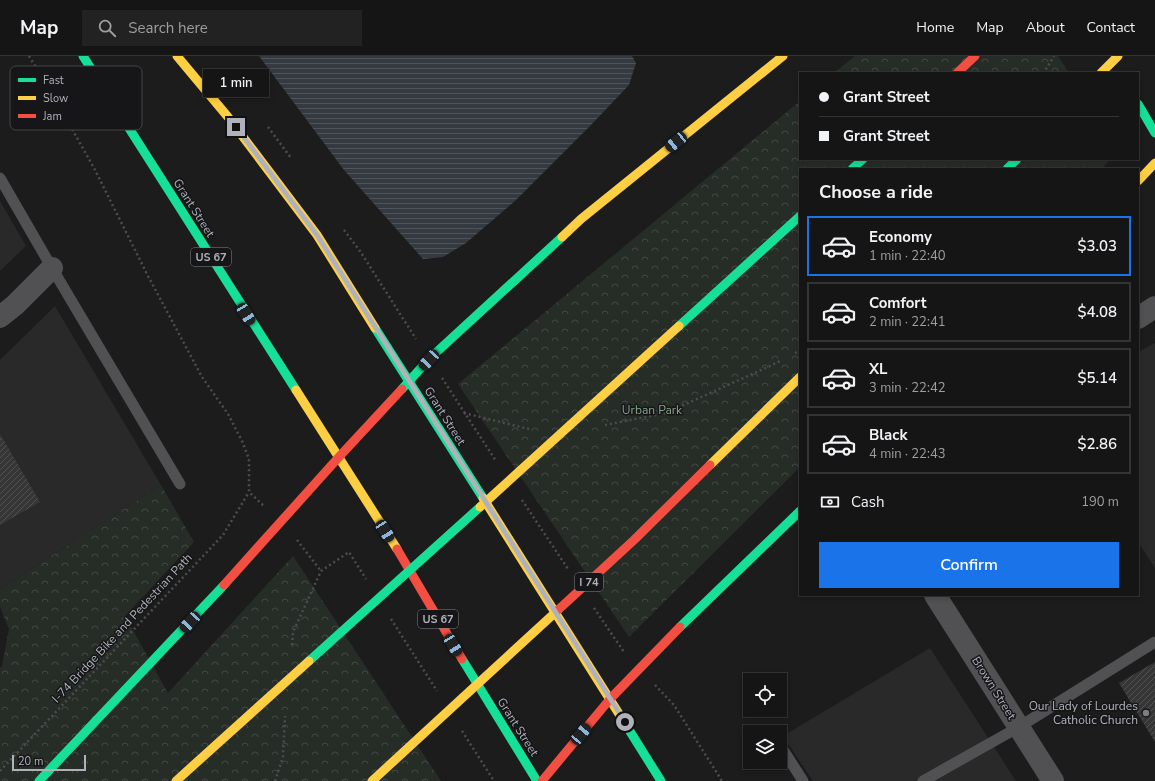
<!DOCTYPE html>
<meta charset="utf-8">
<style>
:root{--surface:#151515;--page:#222;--text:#f1f3f6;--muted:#9d9fa0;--line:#343434;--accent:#1a73e8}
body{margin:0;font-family:"Nunito Sans",sans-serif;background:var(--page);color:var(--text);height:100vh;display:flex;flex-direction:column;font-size:15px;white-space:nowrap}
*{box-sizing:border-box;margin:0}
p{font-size:13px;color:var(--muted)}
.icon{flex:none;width:22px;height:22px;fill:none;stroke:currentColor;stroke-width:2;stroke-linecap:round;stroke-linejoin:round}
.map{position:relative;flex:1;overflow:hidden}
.drawer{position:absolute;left:799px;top:112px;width:340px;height:428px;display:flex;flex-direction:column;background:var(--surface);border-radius:0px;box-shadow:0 2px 6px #0003,0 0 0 1px var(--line)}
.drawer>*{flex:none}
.guide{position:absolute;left:799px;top:16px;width:340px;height:88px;border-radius:0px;box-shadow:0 2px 6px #0003,0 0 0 1px var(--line);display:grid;align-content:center;height:88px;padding:0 20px;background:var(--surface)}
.tools{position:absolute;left:743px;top:617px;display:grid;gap:8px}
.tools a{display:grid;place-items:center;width:44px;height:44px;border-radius:0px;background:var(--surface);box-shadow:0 2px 6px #0003,0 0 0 1px var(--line);font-size:20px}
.scale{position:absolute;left:12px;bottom:10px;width:74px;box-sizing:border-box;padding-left:4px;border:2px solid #afb2bb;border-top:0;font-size:11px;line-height:14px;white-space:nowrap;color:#afb2bb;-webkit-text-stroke:3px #161618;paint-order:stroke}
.end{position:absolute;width:18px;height:18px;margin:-9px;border:5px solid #afb2bb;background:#111;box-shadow:0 0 0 2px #111}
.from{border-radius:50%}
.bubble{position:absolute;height:28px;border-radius:0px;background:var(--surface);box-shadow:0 2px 6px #0003,0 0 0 1px var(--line);font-size:13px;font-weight:600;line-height:28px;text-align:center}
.car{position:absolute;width:12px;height:24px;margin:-12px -6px;border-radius:5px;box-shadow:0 0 3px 1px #0007;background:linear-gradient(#222 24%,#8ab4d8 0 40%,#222 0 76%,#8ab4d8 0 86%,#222 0)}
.guide b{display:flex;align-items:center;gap:14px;height:38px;font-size:15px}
.guide b+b{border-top:1px solid var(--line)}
.guide i{width:10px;height:10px;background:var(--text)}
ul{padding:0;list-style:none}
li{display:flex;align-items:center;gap:12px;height:60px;margin:0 8px 6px;padding:0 12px;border:2px solid var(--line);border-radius:0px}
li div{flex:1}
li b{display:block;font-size:15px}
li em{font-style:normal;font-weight:600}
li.current{border-color:var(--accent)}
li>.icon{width:36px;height:36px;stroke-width:1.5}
h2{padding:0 20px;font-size:18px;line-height:48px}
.pay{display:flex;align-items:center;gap:10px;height:44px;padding:0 20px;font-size:15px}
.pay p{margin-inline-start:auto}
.button{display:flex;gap:8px;margin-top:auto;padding:8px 20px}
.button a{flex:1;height:46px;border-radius:0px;background:var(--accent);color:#fff;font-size:16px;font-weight:600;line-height:46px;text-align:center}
header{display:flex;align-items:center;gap:24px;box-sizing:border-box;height:56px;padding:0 20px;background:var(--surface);border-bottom:1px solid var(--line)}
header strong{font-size:19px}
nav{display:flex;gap:22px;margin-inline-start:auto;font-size:14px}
.search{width:280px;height:36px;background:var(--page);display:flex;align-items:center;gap:10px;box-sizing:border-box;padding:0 14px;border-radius:0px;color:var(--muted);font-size:15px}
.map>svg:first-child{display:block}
.built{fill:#29292a}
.park{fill:url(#park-crowns)}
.water{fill:url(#water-rules)}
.building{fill:url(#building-hatch)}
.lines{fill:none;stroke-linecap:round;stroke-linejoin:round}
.path{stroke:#4c4d4f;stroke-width:2.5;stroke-dasharray:2 3;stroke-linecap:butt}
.lane{stroke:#515154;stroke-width:11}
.street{stroke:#515154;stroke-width:22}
.fast{stroke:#16e098;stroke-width:9}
.slow{stroke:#ffcf43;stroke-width:9}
.jam{stroke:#f24e42;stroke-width:9}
.fast-bridge{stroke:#16e098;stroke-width:9}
.slow-bridge{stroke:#ffcf43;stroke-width:9}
.jam-bridge{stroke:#f24e42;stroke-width:9}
.route{stroke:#afb2bb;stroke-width:5}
.poi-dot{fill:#7c7e83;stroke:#161618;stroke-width:1.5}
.labels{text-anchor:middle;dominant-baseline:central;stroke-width:3;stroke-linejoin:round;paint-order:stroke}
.shield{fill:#161618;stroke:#81838a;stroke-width:1}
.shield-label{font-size:11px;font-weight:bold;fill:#afb2bb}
.street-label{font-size:12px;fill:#afb2bb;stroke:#161618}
.park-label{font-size:12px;fill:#88a38a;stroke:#161618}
.poi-label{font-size:12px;fill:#afb2bb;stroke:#161618;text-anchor:end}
.key{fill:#161618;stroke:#444549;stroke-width:1}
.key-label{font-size:11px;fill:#afb2bb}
</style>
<header>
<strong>Map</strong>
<div class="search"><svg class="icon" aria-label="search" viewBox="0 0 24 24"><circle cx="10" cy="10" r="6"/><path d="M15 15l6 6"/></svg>Search here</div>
<nav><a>Home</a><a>Map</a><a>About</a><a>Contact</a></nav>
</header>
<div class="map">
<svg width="1155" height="725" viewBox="0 0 1155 725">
<defs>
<pattern id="park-crowns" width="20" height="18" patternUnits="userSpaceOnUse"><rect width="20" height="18" fill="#262c26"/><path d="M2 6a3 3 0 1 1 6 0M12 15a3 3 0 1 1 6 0" fill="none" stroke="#434844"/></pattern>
<pattern id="water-rules" width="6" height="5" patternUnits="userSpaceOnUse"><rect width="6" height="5" fill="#343a40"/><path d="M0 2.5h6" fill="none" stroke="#4f545a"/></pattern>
<pattern id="building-hatch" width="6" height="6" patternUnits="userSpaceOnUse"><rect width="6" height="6" fill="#363637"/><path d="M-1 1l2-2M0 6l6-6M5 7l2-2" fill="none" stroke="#515152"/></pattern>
</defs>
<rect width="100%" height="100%" fill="#1c1c1c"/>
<path class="built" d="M0,145L26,190L0,215Z
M55,250L161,429L0,533V304Z
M1155,287V512L1138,486V296Z
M930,592L1016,725H813L783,680Z"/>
<path class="park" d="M855,0H1058L1069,17H834Z
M800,45V103H1111L1101,113H800V411L629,581L458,328Z
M161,429L194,486L125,560L168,637L293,500L441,725H0V612L2,610L9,573L0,551V533Z"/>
<path class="water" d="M259,0H632L636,7L629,29L591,69L516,144L466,187L443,201L423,203L344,114Z"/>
<path class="building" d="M0,378L40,446L0,469Z
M1155,606V686L1119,627Z"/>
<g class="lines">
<path class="path" d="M29,0L55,43L94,112L148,220L202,321L228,358L242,385L249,403V436L264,450
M1042,17L1047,12L1054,0
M268,71L291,102
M344,174L360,195L416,283
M795,297L800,294
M442,322L496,405
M464,357L529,373
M605,369L666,357L770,310L782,304
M522,444L568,513
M297,484L321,515
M594,552L624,596
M391,563L437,635
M292,589L293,576L321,515L349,496L366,523
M655,629L674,649L722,725
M462,675L494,725
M0,715L223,479L249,436
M275,725L283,701L285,660"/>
<path class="lane" d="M0,122L52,212L180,428
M771,674L772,676
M780,689L803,725
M923,725L1019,671L1155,586"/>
<path class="street" d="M0,261L15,249L52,212
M1138,262L1155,251
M935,539L1053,725"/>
<path class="fast" d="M83,0L296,334
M1138,48L1155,77
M1007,113L1017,103
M375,272L483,442
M402,333L429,303L562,181
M680,571L800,455
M462,603L537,725
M626,669L661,725
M39,725L224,529"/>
<path class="slow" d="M177,0L228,61L317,179L375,272
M1138,125L1155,107
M562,181L581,163L783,0
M296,334L397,493
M483,442L626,669"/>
<path class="jam" d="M957,17L975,0
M397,493L462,603
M224,529L338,402L402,333
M542,725L610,643L680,571"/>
<path class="fast-bridge" d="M852,113L863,103
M679,270L800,160
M309,605L480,451"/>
<path class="slow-bridge" d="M1101,17L1118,0
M710,409L800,321
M480,451L679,270
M176,725L309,605
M372,725L558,554"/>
<path class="jam-bridge" d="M558,554L634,484L710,409"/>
</g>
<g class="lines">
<path class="route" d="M236,71L317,179L625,666"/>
</g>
<circle class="poi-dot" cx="1146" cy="657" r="4"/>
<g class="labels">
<g class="shield">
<rect x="191" y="192" width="40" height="18" rx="3"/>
<rect x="575" y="517" width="28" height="18" rx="3"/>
<rect x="418" y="554" width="40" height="18" rx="3"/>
</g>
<g class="shield-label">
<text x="211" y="201">US 67</text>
<text x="589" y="526">I 74</text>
<text x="438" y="563">US 67</text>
</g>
<g class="street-label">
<text transform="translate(194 152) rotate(58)">Grant Street</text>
<text transform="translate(445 360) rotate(58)">Grant Street</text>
<text transform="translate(122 572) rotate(-47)">I-74 Bridge Bike and Pedestrian Path</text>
<text transform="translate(994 632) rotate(58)">Brown Street</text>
<text transform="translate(518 671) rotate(58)">Grant Street</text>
</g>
<g class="park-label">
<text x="652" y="354">Urban Park</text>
</g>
<g class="poi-label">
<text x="1138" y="650">Our Lady of Lourdes<tspan x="1138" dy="14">Catholic Church</tspan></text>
</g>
</g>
<rect x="10" y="10" width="132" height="64" rx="6" class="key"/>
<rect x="18" y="22" width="18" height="4" fill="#16e098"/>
<rect x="18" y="40" width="18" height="4" fill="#ffcf43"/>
<rect x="18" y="58" width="18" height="4" fill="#f24e42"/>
<g class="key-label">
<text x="43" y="28">Fast</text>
<text x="43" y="46">Slow</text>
<text x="43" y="64">Jam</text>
</g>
</svg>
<div class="tools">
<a><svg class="icon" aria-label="locate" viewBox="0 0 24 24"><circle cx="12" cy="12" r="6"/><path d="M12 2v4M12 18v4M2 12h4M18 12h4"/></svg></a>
<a><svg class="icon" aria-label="layers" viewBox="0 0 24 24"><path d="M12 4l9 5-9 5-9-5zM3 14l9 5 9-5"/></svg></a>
</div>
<div class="scale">20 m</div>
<i class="end from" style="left:625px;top:666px"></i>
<i class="end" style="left:236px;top:71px"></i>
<div class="bubble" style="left:203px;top:13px;width:66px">1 min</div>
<i class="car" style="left:676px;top:86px;rotate:231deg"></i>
<i class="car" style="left:246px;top:258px;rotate:148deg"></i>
<i class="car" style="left:429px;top:304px;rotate:223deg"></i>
<i class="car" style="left:385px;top:475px;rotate:147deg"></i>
<i class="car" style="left:190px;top:566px;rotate:223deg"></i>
<i class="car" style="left:453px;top:589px;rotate:149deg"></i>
<i class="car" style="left:581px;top:678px;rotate:40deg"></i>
<div class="guide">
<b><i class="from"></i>Grant Street</b>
<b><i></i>Grant Street</b>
</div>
<section class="drawer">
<h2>Choose a ride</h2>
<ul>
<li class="current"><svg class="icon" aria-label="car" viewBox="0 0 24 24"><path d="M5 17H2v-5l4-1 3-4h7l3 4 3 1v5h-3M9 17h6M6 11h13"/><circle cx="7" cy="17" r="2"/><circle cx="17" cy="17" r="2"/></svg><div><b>Economy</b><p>1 min · 22:40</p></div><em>$3.03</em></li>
<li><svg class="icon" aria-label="car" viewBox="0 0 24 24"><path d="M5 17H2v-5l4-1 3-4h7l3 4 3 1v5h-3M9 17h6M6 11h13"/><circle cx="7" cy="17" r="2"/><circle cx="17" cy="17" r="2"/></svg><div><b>Comfort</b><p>2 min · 22:41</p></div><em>$4.08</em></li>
<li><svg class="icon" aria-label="car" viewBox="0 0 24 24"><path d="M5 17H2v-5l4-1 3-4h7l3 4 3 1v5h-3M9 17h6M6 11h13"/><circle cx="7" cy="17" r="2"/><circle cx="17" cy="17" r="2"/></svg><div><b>XL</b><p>3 min · 22:42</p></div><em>$5.14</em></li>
<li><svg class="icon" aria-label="car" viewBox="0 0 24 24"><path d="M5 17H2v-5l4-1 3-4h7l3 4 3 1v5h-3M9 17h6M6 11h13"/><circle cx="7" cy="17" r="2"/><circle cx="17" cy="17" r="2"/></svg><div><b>Black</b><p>4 min · 22:43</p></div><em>$2.86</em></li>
</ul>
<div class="pay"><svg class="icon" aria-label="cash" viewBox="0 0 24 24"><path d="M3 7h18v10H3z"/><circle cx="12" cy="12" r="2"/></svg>Cash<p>190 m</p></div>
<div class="button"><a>Confirm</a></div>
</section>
</div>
